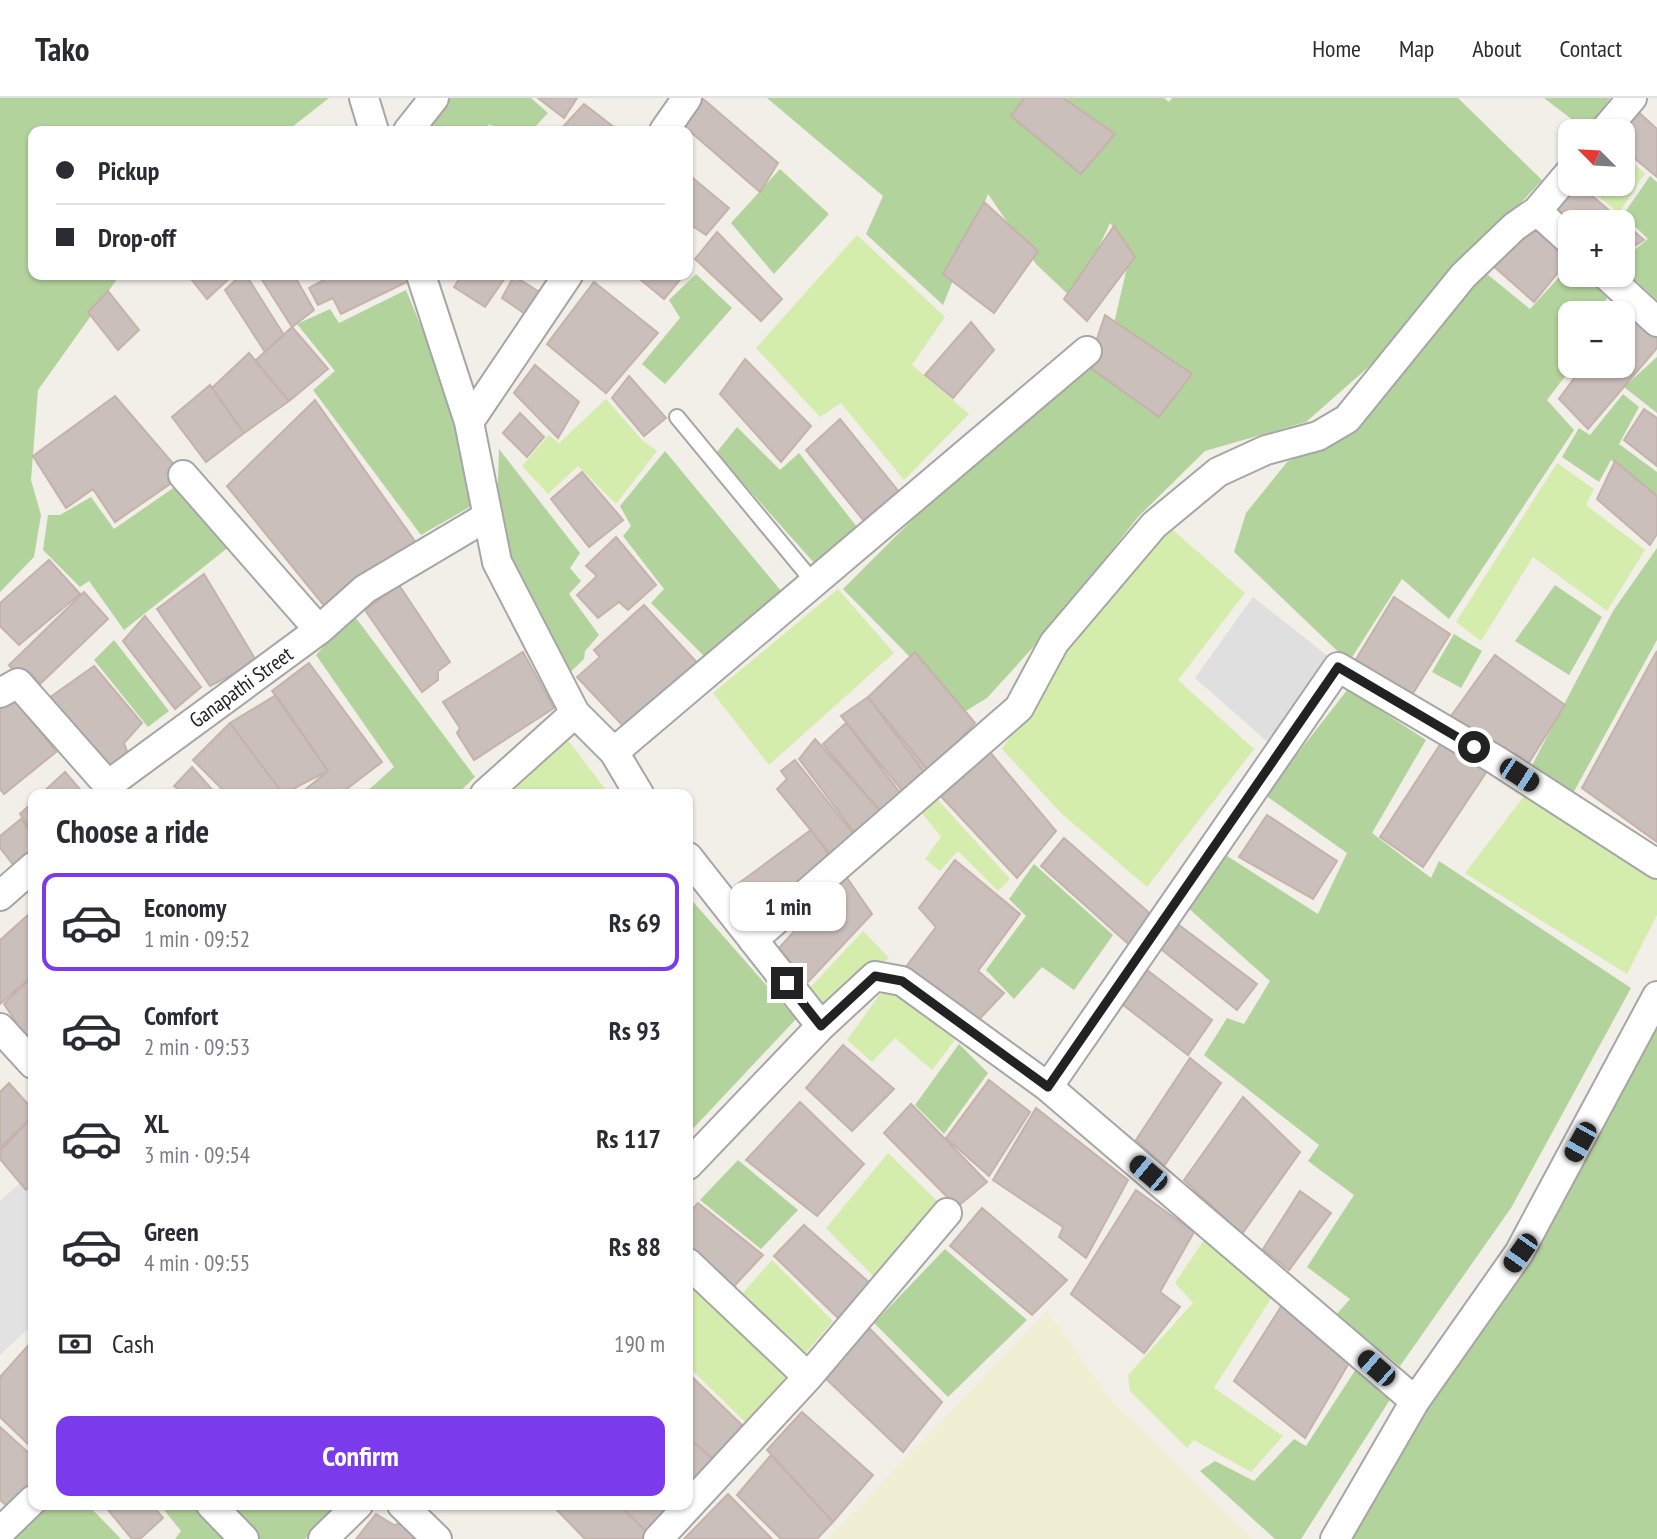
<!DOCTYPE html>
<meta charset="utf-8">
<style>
:root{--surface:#fff;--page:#f2f2f3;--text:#2b2b33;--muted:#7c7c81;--line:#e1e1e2;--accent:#7c3aed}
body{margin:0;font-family:"PT Sans Narrow",sans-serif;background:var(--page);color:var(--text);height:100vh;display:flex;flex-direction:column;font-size:26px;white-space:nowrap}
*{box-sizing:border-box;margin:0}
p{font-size:23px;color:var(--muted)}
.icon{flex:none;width:38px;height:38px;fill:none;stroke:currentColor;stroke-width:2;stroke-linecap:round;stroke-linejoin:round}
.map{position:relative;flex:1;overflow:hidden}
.sheet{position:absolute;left:28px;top:691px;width:665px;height:721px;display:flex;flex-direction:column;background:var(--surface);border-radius:14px;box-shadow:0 2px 5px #0004}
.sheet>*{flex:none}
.top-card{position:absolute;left:28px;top:28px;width:665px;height:154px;border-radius:14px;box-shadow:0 2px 5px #0004;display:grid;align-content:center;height:154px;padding:0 28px;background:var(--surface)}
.needle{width:46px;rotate:294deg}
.fabs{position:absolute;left:1558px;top:21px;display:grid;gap:14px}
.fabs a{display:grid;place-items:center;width:77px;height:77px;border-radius:14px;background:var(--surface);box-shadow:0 2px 5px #0004;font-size:35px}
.end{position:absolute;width:32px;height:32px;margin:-16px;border:9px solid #222;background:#fff;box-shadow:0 0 0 4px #fff}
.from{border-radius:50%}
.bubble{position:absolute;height:49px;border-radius:14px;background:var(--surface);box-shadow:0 2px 5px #0004;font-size:23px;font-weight:600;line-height:49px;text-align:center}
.car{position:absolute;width:21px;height:42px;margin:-21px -10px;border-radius:9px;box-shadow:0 0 5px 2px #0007;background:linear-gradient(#222 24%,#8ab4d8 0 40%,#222 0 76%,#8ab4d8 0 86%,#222 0)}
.top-card b{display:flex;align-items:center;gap:24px;height:66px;font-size:26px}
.top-card b+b{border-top:2px solid var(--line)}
.top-card i{width:18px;height:18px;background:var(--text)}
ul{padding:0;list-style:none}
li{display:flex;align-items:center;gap:21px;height:98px;margin:0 14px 10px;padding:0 14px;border:4px solid transparent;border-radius:14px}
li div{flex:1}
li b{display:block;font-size:26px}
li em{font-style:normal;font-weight:600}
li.selected{border-color:var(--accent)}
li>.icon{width:63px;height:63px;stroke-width:1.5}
h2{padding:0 28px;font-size:32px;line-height:84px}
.pay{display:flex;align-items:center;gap:18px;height:77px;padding:0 28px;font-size:26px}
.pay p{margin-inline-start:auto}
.primary-button{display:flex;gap:14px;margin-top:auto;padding:14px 28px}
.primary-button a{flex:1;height:80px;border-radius:14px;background:var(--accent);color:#fff;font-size:28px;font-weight:600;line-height:80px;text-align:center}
header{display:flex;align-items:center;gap:42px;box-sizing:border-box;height:98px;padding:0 35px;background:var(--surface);border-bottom:2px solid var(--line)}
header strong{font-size:33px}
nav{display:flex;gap:38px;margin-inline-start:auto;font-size:24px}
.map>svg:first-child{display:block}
.residential{fill:#e0dfdf}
.farmland{fill:#f1efd3}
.grass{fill:#d4edad}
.forest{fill:#b3d39c}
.parking{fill:#e2e2e2}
.building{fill:#cabfbb;stroke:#c5b2aa;stroke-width:2}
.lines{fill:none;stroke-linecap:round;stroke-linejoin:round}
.service-casing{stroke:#a6a6a6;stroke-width:18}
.minor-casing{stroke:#a6a6a6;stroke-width:32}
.service{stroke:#fff;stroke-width:14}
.minor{stroke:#fff;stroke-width:28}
.route{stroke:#222;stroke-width:9}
.labels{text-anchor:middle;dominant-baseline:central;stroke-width:5;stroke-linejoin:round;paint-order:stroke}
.street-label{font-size:21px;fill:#222;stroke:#fff}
</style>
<header>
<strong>Tako</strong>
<nav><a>Home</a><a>Map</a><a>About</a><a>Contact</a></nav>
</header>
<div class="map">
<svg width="1657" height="1441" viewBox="0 0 1657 1441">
<rect width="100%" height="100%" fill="#f2eee8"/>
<path class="residential" d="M1253,499L1334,563L1270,646L1195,580Z"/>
<path class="farmland" d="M1047,1213L1111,1302L1252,1441H828Z"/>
<path class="grass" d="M1622,56L1645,75L1619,115L1583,86H1622Z
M857,137L945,219L912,267L969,316L904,382L841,305L820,319L756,250Z
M606,301L642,342L657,353L616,406L578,368L548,396L522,368L549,337L559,345Z
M1557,365L1594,391L1586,407L1645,452L1607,513L1533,459L1481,543L1456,524Z
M1166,426L1245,495L1178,582L1254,651L1147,789L1062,716L1002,651L1065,557Z
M838,491L894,555L769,667L713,595Z
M567,641L609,696H506Z
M1528,693L1657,780V817L1627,876L1465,775Z
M936,700L1010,781L998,793L958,753L940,773L925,761L941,739L922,715Z
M863,833L889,860L823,913L807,893Z
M892,893L907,898L957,939L932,972L895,940L872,964L847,942L880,896Z
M888,1055L937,1103L874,1179L826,1130Z
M1206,1139L1272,1199L1214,1290L1283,1338L1251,1374L1194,1342L1187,1350L1130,1293L1128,1277L1193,1205L1175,1185Z
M772,1162L833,1223L804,1257L741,1197Z
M688,1177L798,1277L746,1325L688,1268Z"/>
<path class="forest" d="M0,0H329L287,33H33V177H120L38,292L31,382L41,417L34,459L0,494Z
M444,0H531L548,15L531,33H502L489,26L485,33H419Z
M767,0H1164L1169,4L1172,0H1458L1542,82L1372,266L1306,324L1205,353L1138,419L1047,534L987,600L964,614L843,491L922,412L1088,268L1159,319L1112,234L1131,152L1110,125L1074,202L1036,166L988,96L943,207L866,136L883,98Z
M1544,0H1610L1587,33Z
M780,71L829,116L774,176L731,125Z
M1650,78L1657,84V202L1622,170L1623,161L1648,141L1623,117Z
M1570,167V177H1585L1608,199L1596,215H1570V268H1573L1547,302L1574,332L1449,521L1402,481L1349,564L1234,454L1246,415L1287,364L1345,334L1482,172L1530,211Z
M696,176L732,210L665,286L642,266L680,220L669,202Z
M406,192L459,320L475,406L421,437L313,292L335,273L297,226L330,211L339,225Z
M1657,259V315L1624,289Z
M1623,296L1639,309L1619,346L1657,374V398L1611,362L1599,384L1562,359L1579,330L1590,337Z
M737,329L780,372L799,355L857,429L816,467L716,355Z
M499,351L580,455L570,470L581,483L569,496L599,537L585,553L584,561L563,581L508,458L497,412Z
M665,353L786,499L707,561L651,505L664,491L623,438L631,428L620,408Z
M179,386L230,448L124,532L89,483L80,489L43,452L48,417H60L91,399L114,431Z
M1657,450V542L1572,697L1529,673L1613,513Z
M1555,487L1602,519L1569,577L1515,543Z
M353,516L475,679L457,696H364L394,669L316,557Z
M1454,536L1482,553L1461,590L1432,574Z
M114,542L169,613L148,629L94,562Z
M1348,591L1426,642L1372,735L1431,780L1439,763L1631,890L1511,1110L1400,1268L1336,1217L1350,1201L1307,1169L1354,1097L1308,1063L1319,1047L1204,957L1227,920L1244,926L1270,883L1186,808L1227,758L1318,816L1347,755L1265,697Z
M1034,766L1113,837L1074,892L1042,869L1014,901L986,872L1026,818L1009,801Z
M688,798L796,921L688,1036Z
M1657,898V1441H1337Z
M959,946L988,975L944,1036L915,1007Z
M738,1062L798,1112L761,1151L700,1102Z
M945,1151L1027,1222L948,1299L874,1225Z
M1356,1271L1391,1300L1301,1441H1275L1200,1373L1215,1363L1254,1383L1294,1341L1306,1348Z
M48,1407H88L121,1441H9Z
M160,1407H198L230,1441H175L181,1433Z
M228,1407H339L305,1441H260Z"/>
<path class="parking" d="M20,1085L33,1101V1226L0,1257V1103Z"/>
<path class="building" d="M538,0H577L564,20Z
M694,0H702L778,65L760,94L678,23Z
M1024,0H1063L1115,36L1081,76L1011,18Z
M584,6L619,33H559Z
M1634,10L1657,31V79L1622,50V33H1618Z
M688,76L729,110L706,137L688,125Z
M1578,86L1644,142L1622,156V124H1570L1544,104Z
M984,104L1038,153L994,215L943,176Z
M1528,126L1569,161L1534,204L1491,166Z
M1114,128L1135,159L1087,223L1064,201Z
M717,134L782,201L761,223L695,161Z
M188,177H233L207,201Z
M241,177H246L284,237L265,254L225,192Z
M259,177H294L314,212L292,229Z
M333,177H409L411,182L341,216L333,200L318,207L309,190Z
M462,177H507L485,209L454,189Z
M635,177H684L664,201Z
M514,178L546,198L531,220L502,200Z
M594,184L658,235L606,295L547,246Z
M108,193L139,232L118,252L88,214Z
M1624,211L1657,236V250L1588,331L1559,301L1583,268H1622L1621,215Z
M1105,217L1192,276L1159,319L1088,268Z
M971,224L994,252L953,300L925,277Z
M292,229L328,271L289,303L255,263Z
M249,255L289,303L244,335L212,290Z
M745,261L811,328L781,364L720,296Z
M535,267L579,304L558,340L514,295Z
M629,278L666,320L644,338L612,300Z
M210,287L244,335L206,364L172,319Z
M115,298L183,377L115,424L93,391L66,410L33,358Z
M315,302L424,456L330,515L227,388Z
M1644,311L1657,320V368L1624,342Z
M520,315L544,339L527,359L503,335Z
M840,321L904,400L869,429L806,352Z
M1615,363L1657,398V436L1650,447L1597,401Z
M582,374L623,422L589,449L551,401Z
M616,439L656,487L628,512L619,504L598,520L577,497L597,478L586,468Z
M49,462L80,496L19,547L0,528V505Z
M204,476L257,564L210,588L157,511Z
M399,487L450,564L438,573V582L422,594L365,512Z
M84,494L108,521L40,586L31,575L18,578L9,567Z
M1394,499L1450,536L1410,600L1355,563Z
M644,507L701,569L628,633L577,579L600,559L594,552Z
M145,518L201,589L175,611L123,543Z
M1657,553V744L1582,690Z
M523,554L554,610L474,662L457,635L460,630L443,604Z
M915,554L975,625L926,677L868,599Z
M1495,557L1565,607L1525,671L1446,625Z
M309,565L382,664L340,696L301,695L328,673L272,593Z
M94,568L142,625L124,645L129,659L105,675L49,600Z
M12,597L56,654L4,696L0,691V607Z
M276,597L328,673L283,696L230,625Z
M868,599L928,672L905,696L841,618Z
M230,625L283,696H227L193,662Z
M846,625L901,696L881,714L823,646Z
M815,641L881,714L854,734L799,661Z
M1441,645L1487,673L1423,769L1380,739Z
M989,653L1056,733L1017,780L937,694Z
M795,662L855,738L832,758L777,691L787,681L781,673Z
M192,669L216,696H185L174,688Z
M65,674L84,696H41Z
M33,704V735L20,716Z
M1267,717L1337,763L1313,801L1239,759Z
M21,721L33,737V756L16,770L0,750V738Z
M811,732L832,761L760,820L735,788Z
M1064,740L1155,820L1133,850L1041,768Z
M955,762L1020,816L978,873L1004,895L972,929L905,870L936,829L919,810Z
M845,777L872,816L808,884L779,850Z
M28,817L33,823V877L0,906V842Z
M1179,827L1257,886L1237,912L1161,851Z
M1138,865L1212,922L1188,957L1118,903Z
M33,878V954L6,936L16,924L4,906Z
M843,947L894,991L852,1033L806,990Z
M1190,960L1221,985L1164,1068L1136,1042Z
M989,982L1030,1014L989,1078L946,1040Z
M9,985L33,1012V1018L0,1050V994Z
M1243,999L1300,1054L1242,1136L1184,1082Z
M800,1004L864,1066L817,1118L746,1062Z
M911,1006L987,1084L957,1109L884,1035Z
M1036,1010L1128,1082L1086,1160L1059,1139L1063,1129L993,1082Z
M33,1018V1085L26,1092L0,1061V1053Z
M1136,1092L1194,1134L1160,1194L1180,1209L1144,1255L1071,1196Z
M1300,1093L1331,1115L1289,1172L1263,1151Z
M698,1105L763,1157L725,1198L688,1165V1116Z
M982,1110L1067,1182L1032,1217L950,1148Z
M804,1127L871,1186L838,1220L774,1158Z
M1289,1196L1356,1253L1305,1340L1234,1283Z
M869,1230L942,1304L903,1354L822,1277Z
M33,1242V1351L0,1319V1279Z
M688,1275L744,1329L714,1362L688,1339Z
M802,1314L873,1377L833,1424L767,1352Z
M0,1329L33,1359V1387L8,1409L0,1402Z
M688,1339L714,1362L688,1389Z
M771,1357L833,1424L817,1441H781L737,1397Z
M728,1396L772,1441H684Z
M104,1407H152L163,1420L140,1441H132Z
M552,1407H619L648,1435L642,1441H585Z
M619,1407H671L648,1435Z
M376,1416L394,1427L408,1424L426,1441H356Z"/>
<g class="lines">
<defs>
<path id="service" d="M677,319L815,486"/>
<path id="minor" d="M364,0L374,33
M408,33L434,0
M664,33L687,0
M1604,33L1632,0
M1537,113L1570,143
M421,177L469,324L497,464L575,615L614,654L639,696
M1606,177L1657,224
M469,324L568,177
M183,377L319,532
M0,595L18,585L108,687
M614,654L1087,253
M108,687L319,532L365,491L488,418
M485,696L575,615
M688,759L821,928
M0,798L33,769
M753,842L1019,610L1054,545L1154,427L1218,374L1266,352L1318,338L1347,321L1463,178L1514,129L1537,113L1570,74
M0,930L33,966
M1048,989L1338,569L1496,662L1657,766
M688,1067L821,928L875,878L902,883L1048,989L1415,1303
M688,1165L808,1279
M211,1407L244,1441
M402,1407L437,1441
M0,1434L33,1402
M323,1441L358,1407
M658,1441L808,1279L947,1115
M1335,1441L1415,1303L1519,1155L1657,898"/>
</defs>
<use href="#service" class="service-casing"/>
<use href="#minor" class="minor-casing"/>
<use href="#service" class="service"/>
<use href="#minor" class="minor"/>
</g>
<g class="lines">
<path class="route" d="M787,885L821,928L875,878L902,883L1048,989L1338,569L1474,649"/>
</g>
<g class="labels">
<g class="street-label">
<text transform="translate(241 589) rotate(-36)">Ganapathi Street</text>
</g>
</g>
</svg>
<div class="fabs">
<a><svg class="needle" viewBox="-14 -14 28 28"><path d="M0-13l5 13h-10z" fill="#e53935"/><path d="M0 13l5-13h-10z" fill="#7c7c81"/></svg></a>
<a>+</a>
<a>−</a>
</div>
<i class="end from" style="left:1474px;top:649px"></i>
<i class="end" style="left:787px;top:885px"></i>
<div class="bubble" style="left:730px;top:784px;width:116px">1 min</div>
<i class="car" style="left:1519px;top:677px;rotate:123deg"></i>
<i class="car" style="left:1580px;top:1044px;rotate:209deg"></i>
<i class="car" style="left:1148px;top:1075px;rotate:310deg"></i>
<i class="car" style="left:1520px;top:1155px;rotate:215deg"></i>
<i class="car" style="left:1376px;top:1270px;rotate:311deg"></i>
<div class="top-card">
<b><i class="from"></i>Pickup</b>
<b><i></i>Drop-off</b>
</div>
<section class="sheet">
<h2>Choose a ride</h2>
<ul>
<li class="selected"><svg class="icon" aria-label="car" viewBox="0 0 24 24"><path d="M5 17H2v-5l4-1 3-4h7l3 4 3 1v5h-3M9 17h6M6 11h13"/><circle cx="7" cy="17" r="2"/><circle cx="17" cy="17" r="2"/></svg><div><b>Economy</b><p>1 min · 09:52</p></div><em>Rs 69</em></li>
<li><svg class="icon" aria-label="car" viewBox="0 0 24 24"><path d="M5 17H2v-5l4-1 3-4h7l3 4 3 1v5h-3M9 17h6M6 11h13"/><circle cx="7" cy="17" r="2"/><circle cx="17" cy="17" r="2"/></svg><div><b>Comfort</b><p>2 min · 09:53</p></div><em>Rs 93</em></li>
<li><svg class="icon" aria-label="car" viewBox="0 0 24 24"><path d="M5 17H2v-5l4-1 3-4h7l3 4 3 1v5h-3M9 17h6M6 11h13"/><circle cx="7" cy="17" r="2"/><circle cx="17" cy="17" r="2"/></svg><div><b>XL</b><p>3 min · 09:54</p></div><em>Rs 117</em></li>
<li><svg class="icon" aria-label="car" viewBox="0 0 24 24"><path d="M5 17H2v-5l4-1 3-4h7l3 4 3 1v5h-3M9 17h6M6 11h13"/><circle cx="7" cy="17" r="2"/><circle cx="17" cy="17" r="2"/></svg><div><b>Green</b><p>4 min · 09:55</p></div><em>Rs 88</em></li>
</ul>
<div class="pay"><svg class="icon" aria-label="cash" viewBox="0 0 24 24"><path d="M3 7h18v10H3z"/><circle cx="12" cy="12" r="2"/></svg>Cash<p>190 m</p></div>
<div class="primary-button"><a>Confirm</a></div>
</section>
</div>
